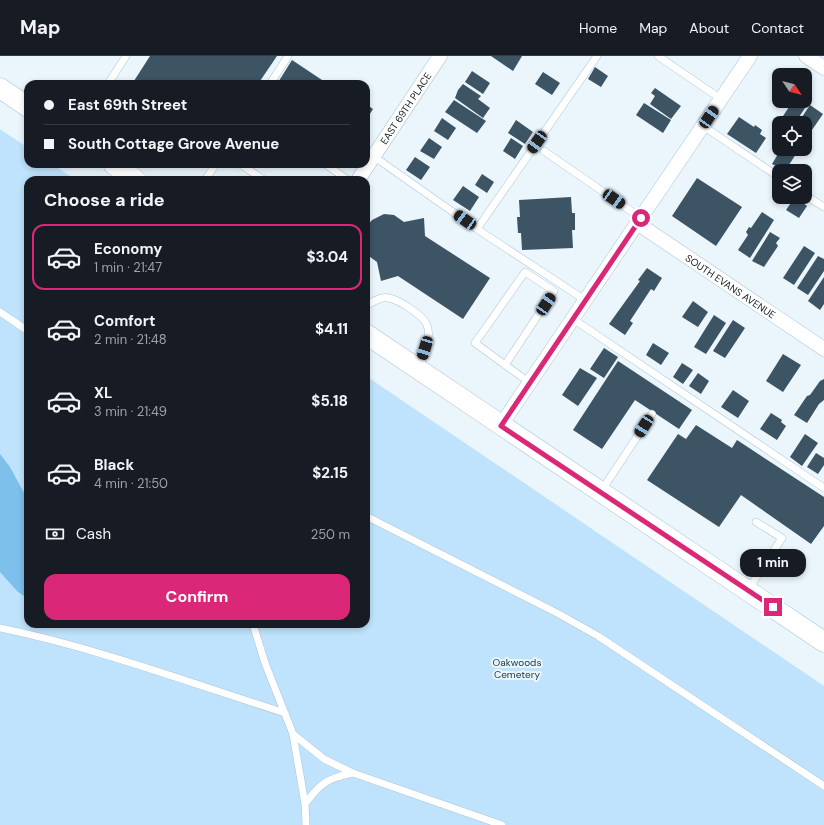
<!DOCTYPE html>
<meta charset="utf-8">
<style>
:root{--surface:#171b24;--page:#20242c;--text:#f1f3f6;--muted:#9ea1a6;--line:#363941;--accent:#db2777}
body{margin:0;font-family:"DM Sans",sans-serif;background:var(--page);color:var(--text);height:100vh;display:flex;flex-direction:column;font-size:15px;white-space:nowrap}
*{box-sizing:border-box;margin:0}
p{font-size:13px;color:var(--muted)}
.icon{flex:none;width:22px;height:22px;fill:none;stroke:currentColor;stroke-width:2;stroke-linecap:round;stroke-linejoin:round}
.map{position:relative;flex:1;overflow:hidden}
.drawer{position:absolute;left:24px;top:120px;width:346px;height:452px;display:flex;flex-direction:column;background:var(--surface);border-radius:12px;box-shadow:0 2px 6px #0003}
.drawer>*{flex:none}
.banner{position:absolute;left:24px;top:24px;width:346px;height:88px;border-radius:12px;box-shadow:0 2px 6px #0003;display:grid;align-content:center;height:88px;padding:0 20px;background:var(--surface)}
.needle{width:26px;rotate:125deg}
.controls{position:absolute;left:772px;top:12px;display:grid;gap:8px}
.controls a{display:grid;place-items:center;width:40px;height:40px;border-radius:8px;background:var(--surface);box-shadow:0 2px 6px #0003;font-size:20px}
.end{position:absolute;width:18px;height:18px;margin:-9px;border:5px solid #db2777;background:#fff;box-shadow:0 0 0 2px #fff}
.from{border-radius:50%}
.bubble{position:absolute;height:28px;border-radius:12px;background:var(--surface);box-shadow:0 2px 6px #0003;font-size:13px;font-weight:700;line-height:28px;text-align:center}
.car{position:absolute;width:12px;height:24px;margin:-12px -6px;border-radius:5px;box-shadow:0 0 3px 1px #0007;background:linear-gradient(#222 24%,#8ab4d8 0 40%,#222 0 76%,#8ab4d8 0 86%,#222 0)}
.banner b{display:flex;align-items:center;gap:14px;height:38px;font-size:15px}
.banner b+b{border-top:1px solid var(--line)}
.banner i{width:10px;height:10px;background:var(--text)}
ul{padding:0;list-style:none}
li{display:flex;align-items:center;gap:12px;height:66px;margin:0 8px 6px;padding:0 12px;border:2px solid transparent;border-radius:12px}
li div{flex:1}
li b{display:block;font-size:15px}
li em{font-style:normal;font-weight:700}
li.on{border-color:var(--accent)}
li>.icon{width:36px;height:36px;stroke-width:1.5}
h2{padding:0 20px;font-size:18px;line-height:48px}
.pay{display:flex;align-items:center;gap:10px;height:44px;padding:0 20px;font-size:15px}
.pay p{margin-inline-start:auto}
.primary-button{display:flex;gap:8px;margin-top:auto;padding:8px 20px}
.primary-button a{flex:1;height:46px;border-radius:12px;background:var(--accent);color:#fff;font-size:16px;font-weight:700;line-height:46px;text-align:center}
header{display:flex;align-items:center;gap:24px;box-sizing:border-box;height:56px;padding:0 20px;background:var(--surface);border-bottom:1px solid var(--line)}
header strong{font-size:19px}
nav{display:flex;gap:22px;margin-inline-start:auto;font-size:14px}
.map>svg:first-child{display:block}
.green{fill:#bfe3fc}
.forest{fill:#7cc0eb}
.building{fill:#3c5463}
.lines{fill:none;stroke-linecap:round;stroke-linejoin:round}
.service-casing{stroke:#aac5d7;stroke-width:8}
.minor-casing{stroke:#aac5d7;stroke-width:15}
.secondary-casing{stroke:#aac5d7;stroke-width:21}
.service{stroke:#fff;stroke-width:7}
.minor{stroke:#fff;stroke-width:14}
.secondary{stroke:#fff;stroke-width:20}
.route{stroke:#db2777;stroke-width:5}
.labels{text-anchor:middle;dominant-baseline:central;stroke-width:4;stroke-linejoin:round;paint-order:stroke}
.street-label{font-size:10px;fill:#111b21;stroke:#eaf5fc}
.park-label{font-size:10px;fill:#173547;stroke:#eaf5fc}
</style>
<header>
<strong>Map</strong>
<nav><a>Home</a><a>Map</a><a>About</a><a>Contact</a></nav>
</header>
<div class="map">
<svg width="824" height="769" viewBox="0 0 824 769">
<rect width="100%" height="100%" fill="#eaf5fc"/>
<path class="green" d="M0,73L28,92V108H52L76,124H28V568H366V320L824,630V769H0Z"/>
<path class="forest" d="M0,398L10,411L28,444V538L24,540L17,535L0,516Z"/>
<path class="building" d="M150,0H277L258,28H132Z
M491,0H522L513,15Z
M292,4L328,28H277Z
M595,11L608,20L601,31L588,23Z
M472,15L490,27L483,38L465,26Z
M543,16L560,27L552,39L535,28Z
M463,28L481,40L478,43L490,52L483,62L455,42L458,34Z
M655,32L681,50L671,63L650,48L655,40L651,37Z
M454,44L486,65L477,77L445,56Z
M793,45H801L807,49L795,67H781L779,66Z
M644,47L671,64L663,77L636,59Z
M366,48L373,53L366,64Z
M810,49L823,58L805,84V67H798Z
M739,61L754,71L755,69L762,74L760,78L766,82L756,97L727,78Z
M442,62L456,72L448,84L434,75Z
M516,64L533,76L525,88L508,77Z
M429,82L442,91L434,103L420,95Z
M511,82L523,90L515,103L503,95Z
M781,93H789L796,98L785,115L772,108Z
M415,101L430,111L421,124L406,114Z
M482,118L494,126L487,137L475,129Z
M697,122L742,151L716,190L672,160Z
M463,130L479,141L470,155L453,144Z
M571,141L572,157H575V174H572L573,192L522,194L521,177H518L517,161H520L519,144Z
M795,141L807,150L799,162L786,154Z
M762,156L774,164L750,202L738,194L748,179L746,176L749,171L751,172Z
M384,158L394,159L404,166L424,162L425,180L490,222L463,263L398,220L381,225L377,206L366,198V171L372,164Z
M770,176L780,182L776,187L778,190L764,211L752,205Z
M804,190L815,197L794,229L783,222Z
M818,200L824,203V215L808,239L797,232Z
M647,212L662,222L654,235L651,233L630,265L633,267L625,279L609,268L640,225L638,224Z
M824,221V248L820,254L808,245Z
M693,245L708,256L698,271L682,261Z
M714,259L726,267L706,298L694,291Z
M733,264L745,272L725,302L713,295Z
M653,287L669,297L661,309L646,299Z
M604,292L618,301L604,322L590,313Z
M783,298L801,309L783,336L766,325Z
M618,305L692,354L679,373L635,344L602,393L573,374Z
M682,307L693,314L683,328L673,321Z
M580,312L597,322L578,350L562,339Z
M698,317L709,325L701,338L689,330Z
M824,323V344L819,348L807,367L794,359L807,340L810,339L820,325Z
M733,334L749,345L738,362L721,351Z
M771,357L782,364L781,366L786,370L777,384L760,373Z
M696,369L732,392L737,384L824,441V470L811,488L741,439L719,471L647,424L678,378L686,383Z
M805,378L818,387L802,410L790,401Z
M816,397L824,402V409L818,418L807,411Z"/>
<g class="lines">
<defs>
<path id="service" d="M658,0L721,43
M108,28L126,0
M270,28L288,0
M703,70L779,121
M366,95L477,173L585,244
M544,95L641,162
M240,108L264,124
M325,108L348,124
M205,124L216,108
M805,139L824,151
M477,173L597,0
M366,250C372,246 381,240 389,242C399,244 423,259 427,269C432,282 423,299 419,311
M0,256L28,275
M573,263L824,432
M505,309L554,235L525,216L475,287L530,327
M602,434L652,358
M366,460L557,557L598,580L824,730
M748,534L782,482L756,466
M253,568L265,607L293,678L305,748L306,769
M0,572C97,592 191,627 285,657
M293,678L324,703L353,717L502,769
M305,748C320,727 328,722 353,717"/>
<g id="minor">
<path d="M806,0L824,12"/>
<path id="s1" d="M358,124L440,0"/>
<path id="s2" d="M637,167L824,293"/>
<path d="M501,369L750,0"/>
</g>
<path id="secondary" d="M0,32L28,51
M113,108L136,124
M366,278L824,586"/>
</defs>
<use href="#service" class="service-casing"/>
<use href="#minor" class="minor-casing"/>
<use href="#secondary" class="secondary-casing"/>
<use href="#service" class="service"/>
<use href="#minor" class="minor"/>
<use href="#secondary" class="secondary"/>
</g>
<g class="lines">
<path class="route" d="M641,162L501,370L773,551"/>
</g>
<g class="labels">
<g class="street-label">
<text stroke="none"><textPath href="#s1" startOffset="86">EAST 69TH PLACE</textPath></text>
<text stroke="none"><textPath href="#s2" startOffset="113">SOUTH EVANS AVENUE</textPath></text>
</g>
<g class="park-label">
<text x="517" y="606">Oakwoods<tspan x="517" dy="12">Cemetery</tspan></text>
</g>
</g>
</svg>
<div class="controls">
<a><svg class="needle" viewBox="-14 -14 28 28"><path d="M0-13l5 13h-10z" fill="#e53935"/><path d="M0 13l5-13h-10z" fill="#9ea1a6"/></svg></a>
<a><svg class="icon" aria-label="locate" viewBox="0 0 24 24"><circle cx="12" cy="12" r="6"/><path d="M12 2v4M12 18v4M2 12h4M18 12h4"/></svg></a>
<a><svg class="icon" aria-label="layers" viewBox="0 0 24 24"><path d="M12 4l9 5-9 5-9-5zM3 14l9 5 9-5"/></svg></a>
</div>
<i class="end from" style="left:641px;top:162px"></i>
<i class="end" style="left:773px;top:551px"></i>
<div class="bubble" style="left:740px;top:493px;width:66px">1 min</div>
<i class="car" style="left:709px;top:61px;rotate:34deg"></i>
<i class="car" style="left:537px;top:86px;rotate:215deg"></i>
<i class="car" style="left:614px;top:143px;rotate:124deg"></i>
<i class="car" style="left:465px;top:164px;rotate:305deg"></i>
<i class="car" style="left:546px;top:248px;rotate:34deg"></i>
<i class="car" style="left:425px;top:292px;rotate:197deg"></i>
<i class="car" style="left:644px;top:370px;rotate:213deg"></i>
<div class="banner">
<b><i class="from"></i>East 69th Street</b>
<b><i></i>South Cottage Grove Avenue</b>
</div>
<section class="drawer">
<h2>Choose a ride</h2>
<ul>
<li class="on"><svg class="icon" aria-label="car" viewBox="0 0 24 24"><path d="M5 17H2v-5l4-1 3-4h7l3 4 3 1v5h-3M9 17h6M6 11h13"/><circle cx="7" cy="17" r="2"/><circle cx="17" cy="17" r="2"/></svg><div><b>Economy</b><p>1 min · 21:47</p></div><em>$3.04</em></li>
<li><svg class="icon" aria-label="car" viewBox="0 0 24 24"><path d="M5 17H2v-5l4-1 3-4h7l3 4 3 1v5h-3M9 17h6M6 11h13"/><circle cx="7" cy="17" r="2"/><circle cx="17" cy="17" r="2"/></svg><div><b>Comfort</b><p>2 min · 21:48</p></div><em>$4.11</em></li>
<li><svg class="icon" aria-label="car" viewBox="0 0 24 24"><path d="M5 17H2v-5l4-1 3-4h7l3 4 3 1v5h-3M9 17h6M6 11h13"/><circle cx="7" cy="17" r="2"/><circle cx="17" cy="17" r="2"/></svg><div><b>XL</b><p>3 min · 21:49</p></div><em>$5.18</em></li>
<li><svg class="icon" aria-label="car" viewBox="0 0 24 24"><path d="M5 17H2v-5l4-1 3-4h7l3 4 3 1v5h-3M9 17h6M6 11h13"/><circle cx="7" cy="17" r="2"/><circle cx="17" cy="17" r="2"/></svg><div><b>Black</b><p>4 min · 21:50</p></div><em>$2.15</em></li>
</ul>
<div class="pay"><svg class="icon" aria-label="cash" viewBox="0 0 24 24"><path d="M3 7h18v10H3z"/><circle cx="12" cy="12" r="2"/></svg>Cash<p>250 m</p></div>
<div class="primary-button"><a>Confirm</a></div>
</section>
</div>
